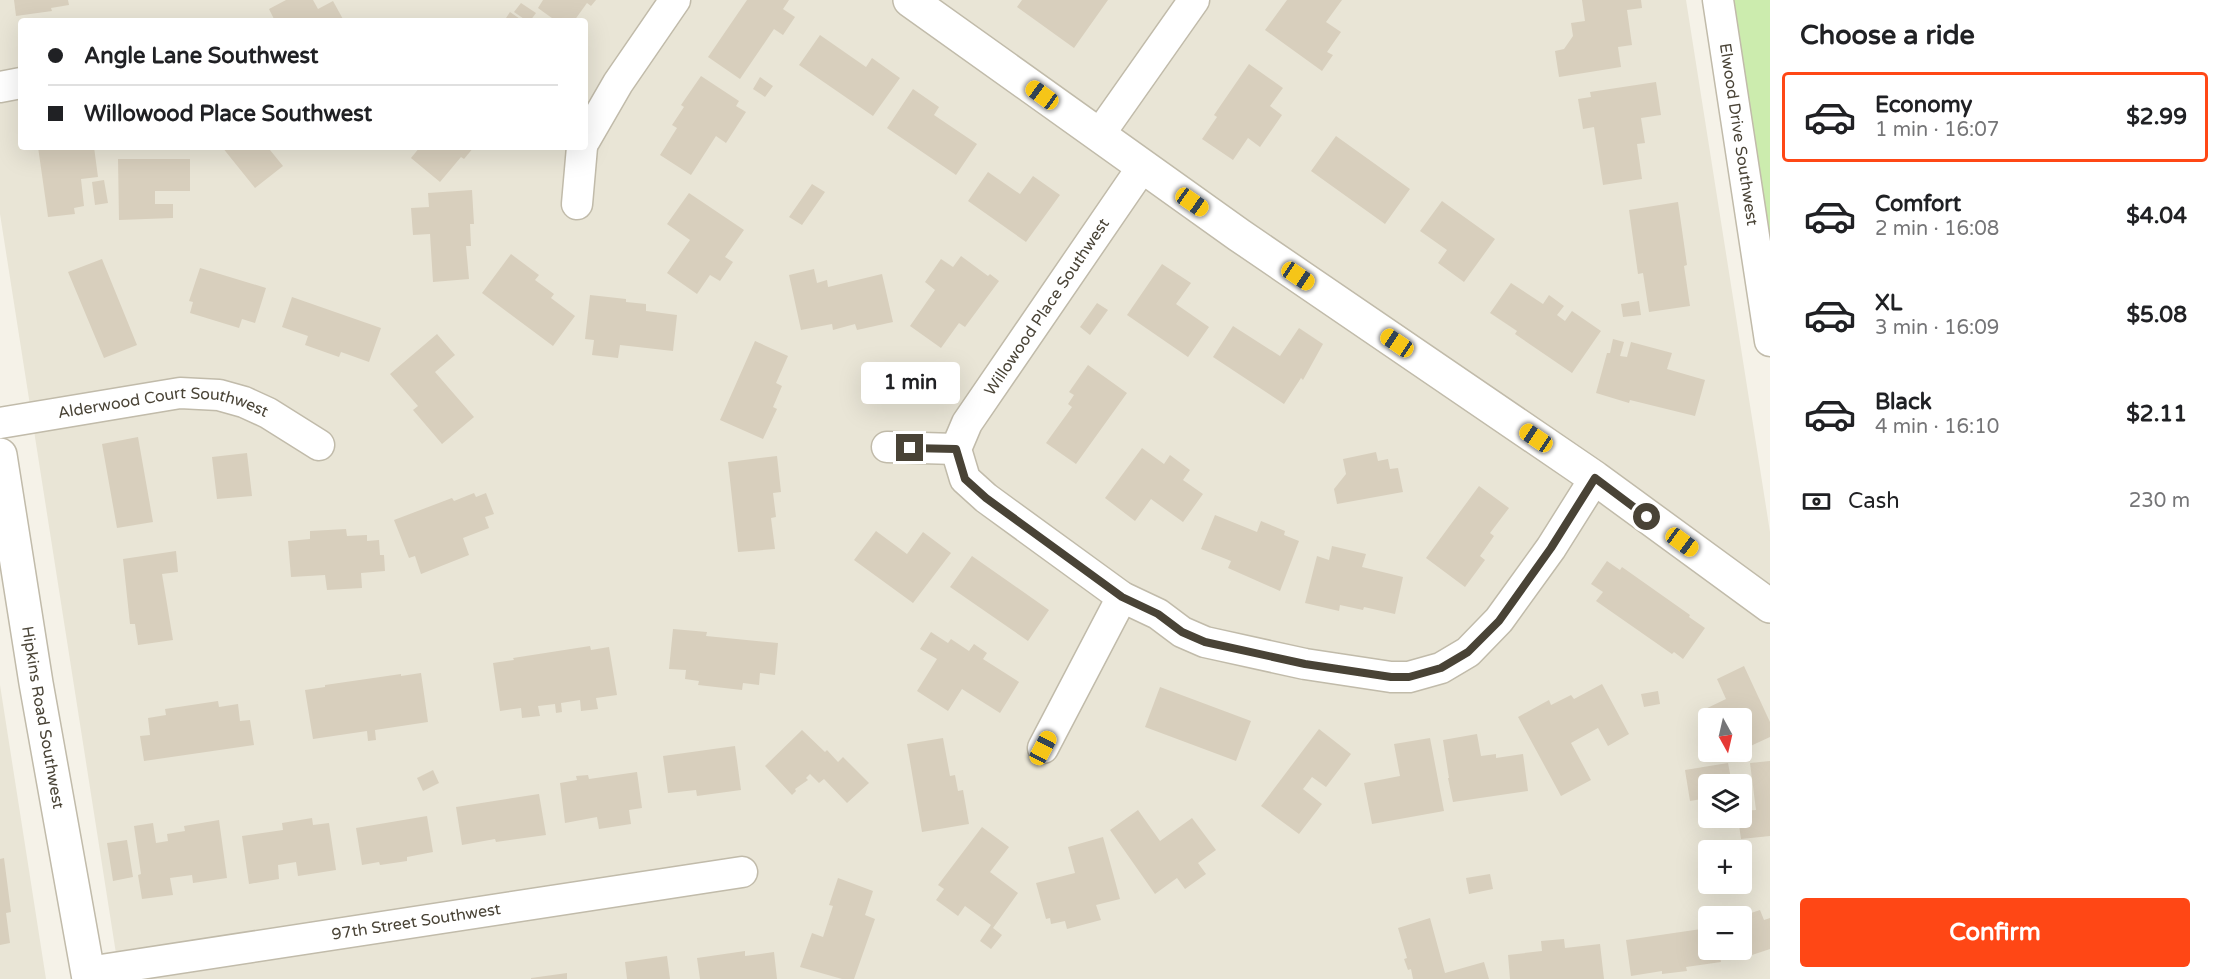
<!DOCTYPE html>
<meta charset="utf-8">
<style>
:root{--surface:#fff;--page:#f2f2f2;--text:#202124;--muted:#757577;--line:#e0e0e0;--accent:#ff4715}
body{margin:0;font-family:"Varela Round",sans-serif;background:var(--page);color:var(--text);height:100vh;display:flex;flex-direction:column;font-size:22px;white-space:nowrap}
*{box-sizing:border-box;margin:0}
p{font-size:20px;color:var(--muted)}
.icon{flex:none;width:33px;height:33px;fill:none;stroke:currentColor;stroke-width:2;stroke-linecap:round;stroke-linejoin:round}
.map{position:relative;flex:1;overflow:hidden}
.panel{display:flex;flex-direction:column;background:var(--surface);width:450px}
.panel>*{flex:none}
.hud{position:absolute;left:18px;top:18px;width:570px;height:132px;border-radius:6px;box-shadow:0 6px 24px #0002;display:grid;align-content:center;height:132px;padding:0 30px;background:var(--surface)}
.needle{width:39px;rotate:172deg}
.buttons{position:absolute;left:1698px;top:708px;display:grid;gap:12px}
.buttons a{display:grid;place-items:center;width:54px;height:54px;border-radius:6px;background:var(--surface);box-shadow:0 6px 24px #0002;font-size:30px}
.end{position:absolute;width:27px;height:27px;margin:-14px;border:8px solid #494336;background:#fff;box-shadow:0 0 0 3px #fff}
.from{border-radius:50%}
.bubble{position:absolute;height:42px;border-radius:6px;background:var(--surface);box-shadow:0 6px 24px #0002;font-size:20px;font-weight:700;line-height:42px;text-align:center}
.car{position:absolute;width:18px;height:36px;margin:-18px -9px;border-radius:8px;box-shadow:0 0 4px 2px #0007;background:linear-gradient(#f5c518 24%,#345 0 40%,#f5c518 0 76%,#345 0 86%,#f5c518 0)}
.hud b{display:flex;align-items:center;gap:21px;height:57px;font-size:22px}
.hud b+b{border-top:2px solid var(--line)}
.hud i{width:15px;height:15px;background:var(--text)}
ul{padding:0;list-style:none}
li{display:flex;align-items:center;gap:18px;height:90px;margin:0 12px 9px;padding:0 18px;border:3px solid transparent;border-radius:6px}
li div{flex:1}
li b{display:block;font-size:22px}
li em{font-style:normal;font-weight:700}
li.active{border-color:var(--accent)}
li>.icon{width:54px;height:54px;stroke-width:1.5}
h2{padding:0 30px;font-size:27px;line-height:72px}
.pay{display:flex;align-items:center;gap:15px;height:66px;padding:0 30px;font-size:22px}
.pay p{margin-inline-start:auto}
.button{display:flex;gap:12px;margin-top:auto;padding:12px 30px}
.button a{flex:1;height:69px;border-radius:6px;background:var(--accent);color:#fff;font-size:24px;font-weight:700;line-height:69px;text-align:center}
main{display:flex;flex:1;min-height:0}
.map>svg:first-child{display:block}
.residential{fill:#e9e5d6;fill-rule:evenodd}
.green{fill:#ccecae}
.building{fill:#d8cfbd}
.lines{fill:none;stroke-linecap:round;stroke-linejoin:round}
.minor-casing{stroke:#c1bbaa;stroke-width:33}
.tertiary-casing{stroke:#c1bbaa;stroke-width:36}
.minor{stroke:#fff;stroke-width:30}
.tertiary{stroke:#fff;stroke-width:33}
.route{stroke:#494336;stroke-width:8}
.labels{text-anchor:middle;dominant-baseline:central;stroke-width:4.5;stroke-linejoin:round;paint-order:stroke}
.street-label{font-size:16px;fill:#494336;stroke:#fff}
</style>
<main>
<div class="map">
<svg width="1770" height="979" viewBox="0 0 1770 979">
<rect width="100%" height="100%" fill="#f5f2e8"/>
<path class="residential" d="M0,0H1686L1770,532V979H120L0,214ZM21,21H585V147H21ZM1708,718H1742V752H1708ZM1708,784H1742V818H1708ZM1708,850H1742V884H1708ZM1708,916H1742V950H1708Z
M0,685L46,979H0Z"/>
<path class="green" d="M1729,0H1770V263Z"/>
<path class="building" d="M14,0H68L69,5L51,8L52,11L16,16Z
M286,0H313L318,9L333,1L344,21H275L269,9Z
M543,0H596L591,6L587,3L574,21H556L538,8Z
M747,0H789L783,9L795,17L783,35L774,29L740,79L708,57Z
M1022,0H1108L1074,48L1017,7Z
M1287,0H1342L1326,22L1341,32L1327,52L1333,55L1322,71L1265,30Z
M1582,0H1641L1642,8L1627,10L1632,45L1618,47L1621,67L1559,77L1555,51L1564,49L1573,36L1571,23L1585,21Z
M521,3L536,13L530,21H527L514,12Z
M510,12L523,21H504Z
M820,35L866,67L872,58L900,78L873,116L799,65Z
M1249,64L1283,88L1270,106L1282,115L1260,147L1248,138L1233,160L1202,139L1217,117L1214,115Z
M701,76L739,101L736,106L746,112L726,143L716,136L691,175L660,155L677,128L672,125L684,107L681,105Z
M760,77L773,86L765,97L753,89Z
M1656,82L1661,115L1641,118L1645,143L1637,144L1642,179L1603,185L1594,127L1583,129L1578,99L1591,97L1590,92Z
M913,89L939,107L934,115L977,144L956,175L887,128Z
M1336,136L1410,189L1385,224L1311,171Z
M38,147H94L98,177L81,179L84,206L74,208L75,214L48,217Z
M222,147H275L270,150L283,166L255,188Z
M420,147H474L464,159L461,157L440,182L411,158Z
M118,159H190V191H155V204H173V218L119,220Z
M988,172L1020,194L1033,176L1060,195L1026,242L968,201Z
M104,180L108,203L95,205L92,182Z
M812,184L825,192L802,225L789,217Z
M472,190L474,224H470L471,246H466L469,279L433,282L430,234L413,235L411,208L429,207L428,193Z
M689,193L744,230L725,257L733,262L720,281L710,275L697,294L667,273L690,240L667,224Z
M1442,201L1495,239L1464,282L1438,263L1447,250L1420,231Z
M1678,202L1687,265L1684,266L1690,306L1649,312L1643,273L1638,274L1629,210Z
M511,254L539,275L535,280L554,294L551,298L575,316L553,346L482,293Z
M961,256L988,276L990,274L999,281L965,327L959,323L941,348L910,326L935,290L925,282L941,259L953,267Z
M102,259L137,345L104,358L68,272Z
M1162,264L1191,283L1176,304L1209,327L1188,357L1127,315Z
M200,268L266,288L255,323L242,319L239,328L190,313L193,302L189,301Z
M814,269L817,283L827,280L828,287L882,274L893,322L857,330L855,324L833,330L832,324L801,330L789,275Z
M1511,283L1543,304L1549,295L1564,306L1557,315L1565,321L1572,311L1601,331L1572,373L1515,334L1517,331L1490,313Z
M590,295L626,299V302L646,304V311L677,315L673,351L620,345L618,358L592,355L594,340L585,339Z
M292,297L381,328L369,362L341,352L339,357L305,345L308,336L282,327Z
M1639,301L1641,315L1623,317L1621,304Z
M1097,303L1108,310L1090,335L1080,327Z
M1233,326L1280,356L1299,328L1323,344L1303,380L1301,378L1284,404L1213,357Z
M437,334L455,355L435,372L474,417L442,444L413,410L418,406L390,374Z
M1613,339L1624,342L1620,356L1627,357L1631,342L1672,353L1667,369L1705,380L1695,416L1630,400L1629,403L1596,393L1607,353H1610Z
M755,341L788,356L776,383L782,386L773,407L777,409L763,439L720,420Z
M1088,365L1127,393L1076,464L1046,443L1072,407L1068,404L1074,395L1069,392Z
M138,437L153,522L117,528L102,444Z
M1142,448L1164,464L1170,455L1190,470L1183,480L1203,494L1183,522L1151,499L1135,521L1105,498Z
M1376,452L1378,461L1388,459L1390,469L1398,468L1403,492L1337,504L1334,489L1346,474L1343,459Z
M247,453L252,496L217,499L212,457Z
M777,456L781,492L773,493L776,517L771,518L775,549L738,552L728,462Z
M1479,486L1509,508L1490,533L1494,536L1480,556L1485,560L1465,587L1426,558Z
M474,493L476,497L486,493L494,514L485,517L489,528L463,538L469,555L421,574L415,556L409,558L394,520L452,498L454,501Z
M1215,515L1257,532L1261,521L1285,531L1284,535L1299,541L1280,591L1228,568L1231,561L1201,549Z
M346,529L347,536L367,535V541L379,540L380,555H384L385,571L361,573L362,588L327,590L325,575L291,577L288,541L310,539V531Z
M876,531L907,554L923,532L951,553L913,603L854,560Z
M1332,546L1366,554L1362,567L1403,577L1395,614L1364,607L1363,610L1340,605L1339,611L1305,603L1317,556L1329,560Z
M176,551L178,572L162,574L173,640L138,645L135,624H130L123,559Z
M972,556L1049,610L1028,641L950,587Z
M1607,561L1620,570L1622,567L1690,615L1689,617L1705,628L1683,659L1674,652L1672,654L1596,601L1603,592L1591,584Z
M673,629L707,632L706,636L778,643L775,675L760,673L759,685L743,683L742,690L698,685L699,681L685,679L686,670L669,669Z
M931,632L948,643L951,639L969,651L974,644L987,653L983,659L1019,682L1000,713L962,689L948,711L917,691L937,659L920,649Z
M590,646L591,650L609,647L617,695L596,698L598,709L581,711L580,700L561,703L562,712L556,713L555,704L538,706L540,716L522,718L521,708L500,711L493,663L514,660L513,658Z
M1744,666L1770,722V737L1744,749L1742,743V718H1708V726L1701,711L1726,699L1717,679Z
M421,673L428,722L375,730L376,740L368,741L367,731L313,739L305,690L325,687V685L401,674V676Z
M1602,684L1629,734L1608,746L1598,728L1571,743L1591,780L1561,796L1518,717L1549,700L1551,705L1571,695L1574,699Z
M1160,687L1251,721L1236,761L1145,727Z
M1658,691L1660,704L1644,707L1641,694Z
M218,701L219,707L238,704L240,721L250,720L254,745L144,761L140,736L150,735L148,718L166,715L165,709Z
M1319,729L1351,754L1326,787L1312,777L1303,789L1322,804L1299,834L1261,806Z
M802,730L825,752L827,750L838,762L843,757L869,783L847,803L824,779L819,783L810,774L806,778L808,780L795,789L796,791L792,795L765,766Z
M1477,734L1481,756L1496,754V758L1523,754L1528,791L1453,802L1448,778H1449L1443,740Z
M943,738L950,776L955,775L958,791L963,790L969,824L922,832L907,744Z
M1430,738L1444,811L1372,824L1364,783L1400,776L1394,744Z
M735,746L741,790L697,796L696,790L668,793L663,756Z
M1770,761V836L1741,839L1738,818H1742V811L1756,810L1750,763Z
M1728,763L1732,784H1708V798L1690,801L1685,770Z
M433,770L439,783L423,791L417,778Z
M637,772L642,808L629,810L631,824L599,829L597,817L565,823L560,783L577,780L576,776L588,775L589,779Z
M539,794L546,835L496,842L495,839L462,845L456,807Z
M1138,810L1160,841L1192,818L1216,850L1198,863L1206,874L1185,889L1177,878L1155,894L1110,830Z
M427,816L433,852L407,857V861L380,865L379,862L362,865L356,828Z
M312,818L313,825L329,823L336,870L298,876L296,862L278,865L279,879L249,884L242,836L283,830L282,823Z
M219,820L227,878L193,883L192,875L170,878L173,895L142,899L138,875L141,874L134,826L153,823L156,843L168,841L167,834L185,831L184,826Z
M982,827L1009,847L990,872L1018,893L993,928L1002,935L991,949L980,941L991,925L965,906L958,916L936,900L944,889L938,885Z
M1103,837L1120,899L1096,905L1101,920L1067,929L1065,921L1051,924L1050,918L1046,919L1036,883L1075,873L1068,847Z
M127,840L133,877L113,881L107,843Z
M4,858L11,912L6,913L10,943L0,945V859Z
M1490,874L1493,889L1469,894L1466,878Z
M838,878L873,891L865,915L875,919L854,979H842L800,967L812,933L823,937L833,906L829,905Z
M1760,910L1764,920L1770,918V949L1752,955L1742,928L1744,927L1742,916Z
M1430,918L1445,973L1484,962L1489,979H1413L1411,969L1408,970L1404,959L1407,958L1398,928Z
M1708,928V950H1719L1721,962L1686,967L1687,971L1662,974V971L1631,976L1626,940Z
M1564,939L1565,948L1600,944L1604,979H1510L1508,955L1542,951L1541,941Z
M745,951V956L774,952L777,979H700L697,958Z
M667,956L670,979H627L625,962Z
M567,973V979H531V978Z"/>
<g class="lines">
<defs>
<g id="minor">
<path id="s1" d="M1718,0L1770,341"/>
<path d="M0,87L21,83"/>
<path d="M1099,135L1194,0"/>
<path d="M585,140L618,83L675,0"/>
<path d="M1143,166L967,423L956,449L965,479L986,498L1122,597L1158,614L1182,632L1205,642L1305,664L1391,677H1409L1441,668L1468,652L1499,620L1551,548L1595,478"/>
<path d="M577,204L582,147"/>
<path id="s2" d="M0,423L180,393L219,395L244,402L268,413L319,445"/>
<path d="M887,447L956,449"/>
<path d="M1043,748L1122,597"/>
<path id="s3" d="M88,972L742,872"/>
</g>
<g id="tertiary">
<path d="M910,0L1239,235L1595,478L1770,606"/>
<path id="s4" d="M0,455L36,683L89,979"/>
</g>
</defs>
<use href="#minor" class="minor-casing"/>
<use href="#tertiary" class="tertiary-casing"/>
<use href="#minor" class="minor"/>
<use href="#tertiary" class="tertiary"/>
</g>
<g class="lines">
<path class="route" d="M910,448L956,449L965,479L986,498L1122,597L1158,614L1182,632L1205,642L1305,664L1391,677H1409L1441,668L1468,652L1499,621L1551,548L1595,478L1647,517"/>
</g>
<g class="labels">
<g class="street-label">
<text stroke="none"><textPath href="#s1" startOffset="136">Elwood Drive Southwest</textPath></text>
<text transform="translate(1047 307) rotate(-56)">Willowood Place Southwest</text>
<text stroke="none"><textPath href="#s2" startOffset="166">Alderwood Court Southwest</textPath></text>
<text stroke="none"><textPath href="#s4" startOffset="266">Hipkins Road Southwest</textPath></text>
<text stroke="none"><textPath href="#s3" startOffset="332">97th Street Southwest</textPath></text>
</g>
</g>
</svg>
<div class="buttons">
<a><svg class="needle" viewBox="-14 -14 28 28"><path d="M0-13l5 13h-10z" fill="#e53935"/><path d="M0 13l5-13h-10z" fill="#757577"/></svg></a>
<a><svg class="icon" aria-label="layers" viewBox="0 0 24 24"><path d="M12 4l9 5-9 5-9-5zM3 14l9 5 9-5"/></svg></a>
<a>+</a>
<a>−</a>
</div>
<i class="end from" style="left:1647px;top:517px"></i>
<i class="end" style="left:910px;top:448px"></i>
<div class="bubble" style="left:861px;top:362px;width:99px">1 min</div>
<i class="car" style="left:1042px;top:95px;rotate:306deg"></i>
<i class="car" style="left:1192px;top:202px;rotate:125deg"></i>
<i class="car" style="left:1298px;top:276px;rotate:124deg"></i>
<i class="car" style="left:1397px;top:343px;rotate:304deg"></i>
<i class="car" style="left:1536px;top:438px;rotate:304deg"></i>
<i class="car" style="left:1682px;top:542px;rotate:126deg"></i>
<i class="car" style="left:1043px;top:748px;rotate:28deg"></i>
<div class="hud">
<b><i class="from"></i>Angle Lane Southwest</b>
<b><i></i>Willowood Place Southwest</b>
</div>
</div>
<section class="panel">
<h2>Choose a ride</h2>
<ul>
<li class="active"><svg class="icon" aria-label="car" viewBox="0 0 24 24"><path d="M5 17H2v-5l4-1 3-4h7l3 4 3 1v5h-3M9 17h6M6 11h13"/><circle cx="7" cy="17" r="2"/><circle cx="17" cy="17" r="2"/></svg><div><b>Economy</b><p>1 min · 16:07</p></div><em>$2.99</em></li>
<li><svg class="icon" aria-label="car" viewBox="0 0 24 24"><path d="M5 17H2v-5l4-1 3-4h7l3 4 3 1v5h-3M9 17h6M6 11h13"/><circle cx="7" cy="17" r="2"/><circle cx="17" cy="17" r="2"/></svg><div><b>Comfort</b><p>2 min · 16:08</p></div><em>$4.04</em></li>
<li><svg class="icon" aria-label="car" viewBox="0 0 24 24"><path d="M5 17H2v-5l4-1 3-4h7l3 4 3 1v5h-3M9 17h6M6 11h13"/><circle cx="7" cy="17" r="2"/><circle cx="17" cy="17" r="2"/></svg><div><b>XL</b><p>3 min · 16:09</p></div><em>$5.08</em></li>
<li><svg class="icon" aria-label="car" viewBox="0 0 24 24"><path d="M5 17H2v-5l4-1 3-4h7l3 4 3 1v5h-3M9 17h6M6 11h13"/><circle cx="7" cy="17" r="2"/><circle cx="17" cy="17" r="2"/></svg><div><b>Black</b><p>4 min · 16:10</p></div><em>$2.11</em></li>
</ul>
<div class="pay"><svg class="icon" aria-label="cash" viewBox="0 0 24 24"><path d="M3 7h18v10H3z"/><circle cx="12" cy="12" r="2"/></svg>Cash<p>230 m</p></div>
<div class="button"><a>Confirm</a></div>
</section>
</main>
